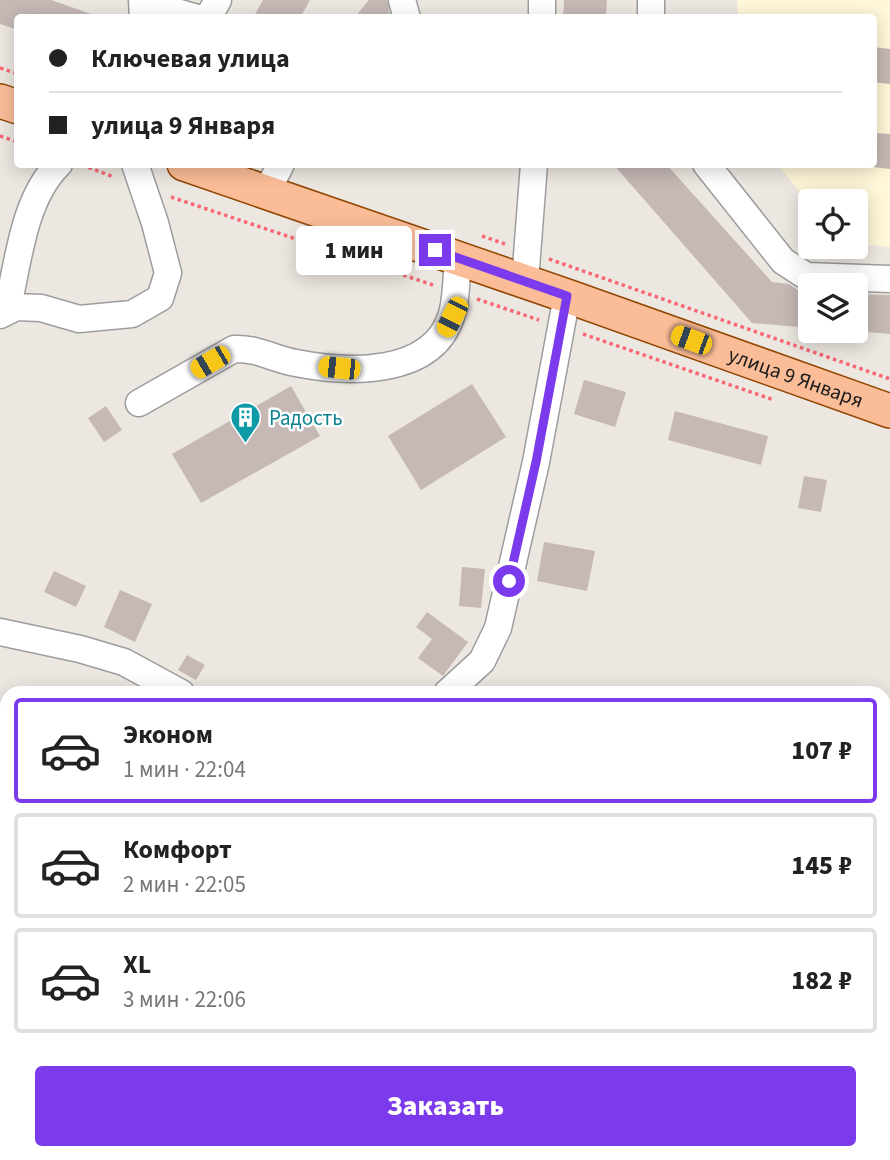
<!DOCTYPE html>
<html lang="ru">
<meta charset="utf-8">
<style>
:root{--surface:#fff;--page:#f2f2f2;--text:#222;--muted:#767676;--line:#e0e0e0;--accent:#7c3aed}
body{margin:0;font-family:"Source Sans 3",sans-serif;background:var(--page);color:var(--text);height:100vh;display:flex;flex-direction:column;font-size:26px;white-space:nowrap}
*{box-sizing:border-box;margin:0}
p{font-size:23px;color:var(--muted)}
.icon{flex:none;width:38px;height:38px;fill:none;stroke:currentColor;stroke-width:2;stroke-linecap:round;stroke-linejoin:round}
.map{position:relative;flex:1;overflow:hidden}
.details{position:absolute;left:0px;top:686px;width:891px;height:474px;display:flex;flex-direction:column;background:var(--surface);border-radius:21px 21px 0 0;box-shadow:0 4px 18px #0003}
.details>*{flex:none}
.top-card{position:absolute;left:14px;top:14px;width:863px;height:154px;border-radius:7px;box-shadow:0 4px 18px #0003;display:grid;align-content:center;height:154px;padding:0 35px;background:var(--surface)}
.buttons{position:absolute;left:798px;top:189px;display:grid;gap:14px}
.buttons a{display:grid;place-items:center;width:70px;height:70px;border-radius:7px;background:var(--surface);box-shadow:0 4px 18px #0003;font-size:35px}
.end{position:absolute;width:32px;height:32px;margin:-16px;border:9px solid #7c3aed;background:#fff;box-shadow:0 0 0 4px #fff}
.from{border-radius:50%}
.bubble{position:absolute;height:49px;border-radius:7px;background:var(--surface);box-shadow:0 4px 18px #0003;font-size:23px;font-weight:800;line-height:49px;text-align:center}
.car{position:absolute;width:21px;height:42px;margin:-21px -10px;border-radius:9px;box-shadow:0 0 5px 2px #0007;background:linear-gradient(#f5c518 24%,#345 0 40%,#f5c518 0 76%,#345 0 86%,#f5c518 0)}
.top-card b{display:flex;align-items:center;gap:24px;height:66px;font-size:26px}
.top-card b+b{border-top:2px solid var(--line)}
.top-card i{width:18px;height:18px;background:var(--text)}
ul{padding:12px 0 0;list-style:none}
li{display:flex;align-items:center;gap:21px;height:105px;margin:0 14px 10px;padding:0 21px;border:4px solid var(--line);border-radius:7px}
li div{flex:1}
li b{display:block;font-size:26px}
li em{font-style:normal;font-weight:800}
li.current{border-color:var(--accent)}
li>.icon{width:63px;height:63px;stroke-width:1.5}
.primary-button{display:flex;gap:14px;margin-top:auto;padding:14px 35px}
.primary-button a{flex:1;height:80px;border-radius:7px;background:var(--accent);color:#fff;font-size:28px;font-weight:800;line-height:80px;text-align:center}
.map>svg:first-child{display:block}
.education{fill:#fff7d9}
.forest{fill:#b0cc96}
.building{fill:#c5b8b5}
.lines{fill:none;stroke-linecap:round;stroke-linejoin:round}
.minor-casing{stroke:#9d9d9d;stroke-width:29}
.major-casing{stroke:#924601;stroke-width:36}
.path{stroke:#f86774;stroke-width:3.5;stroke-dasharray:3.5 3.5;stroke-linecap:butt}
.minor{stroke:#fff;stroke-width:26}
.major{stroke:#fbbd98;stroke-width:33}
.route{stroke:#7c3aed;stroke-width:9}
.labels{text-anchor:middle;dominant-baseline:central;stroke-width:5;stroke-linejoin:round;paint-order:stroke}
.street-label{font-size:21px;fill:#1c1c1c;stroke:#fff}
.culture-label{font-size:21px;fill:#0d838f;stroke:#fff;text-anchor:start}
</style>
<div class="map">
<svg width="890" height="1160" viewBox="0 0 890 1160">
<rect width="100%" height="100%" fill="#ede7e1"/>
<path class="education" d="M737,0H890V247L856,244V201H810V205L778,165L873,164V18L738,17Z"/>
<path class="forest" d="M541,1153H618L633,1160H527Z"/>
<path class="building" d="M0,0H51L94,15V18H18V30L0,24Z
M263,0H310L300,18H253Z
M369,0H387L391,18H354Z
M564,0H607L606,18H563Z
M873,47L890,49V84L873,82Z
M873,133L890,134V169L873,167Z
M613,164H666L772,282L789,284L798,290L810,292V328L752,323Z
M856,294L890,295V334L856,331Z
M584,380L626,392L615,427L574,414Z
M472,384L506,437L421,490L388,436Z
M291,386L320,436L201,503L172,454Z
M106,406L122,430L104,442L88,418Z
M675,411L768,436L761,465L668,440Z
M804,476L827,480L821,512L798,508Z
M544,542L595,551L587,591L537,581Z
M462,567L485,569L481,608L459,606Z
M54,571L86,586L76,607L44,592Z
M120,590L152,604L135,642L104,627Z
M427,612L468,642L443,676L418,658L432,639L416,627Z
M187,655L205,665L196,680L178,670Z"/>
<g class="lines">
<defs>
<path id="minor" d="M142,0L143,18
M402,0L407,18
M159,7L197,18
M203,18L210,14L218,0
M542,18V0
M651,18V0
M706,164L783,261L806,276L890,279
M266,193L281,164
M525,281L534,164
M7,311C18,264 23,199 59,164
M0,315L16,307L41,308L79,319L132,314L160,298L168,273L155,223L135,164
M139,403L234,349C258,348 273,359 296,363C346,373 431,377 451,317C457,300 456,277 458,259
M0,632L80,649L124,662L181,693
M447,693L482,661L498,628L536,462L567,296
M884,792L890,791
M0,891L7,893
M0,927L7,931
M884,1038H890"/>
<g id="major">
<path d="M0,101L18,107"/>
<path id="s1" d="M184,164L567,296L890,411"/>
</g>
</defs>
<use href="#minor" class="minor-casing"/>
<use href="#major" class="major-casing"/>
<path class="path" d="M0,68L18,74
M0,136L18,142
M82,165L114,177
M171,197L433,285
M482,236L505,244
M549,259L890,379
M477,299L539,320
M583,334L774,400"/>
<use href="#minor" class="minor"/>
<use href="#major" class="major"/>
</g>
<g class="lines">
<path class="route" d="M435,250L567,296L536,462L509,581"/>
</g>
<defs>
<symbol id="building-pin" viewBox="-11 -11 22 30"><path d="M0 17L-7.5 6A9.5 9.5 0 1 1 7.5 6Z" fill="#0f9aa8" stroke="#fff"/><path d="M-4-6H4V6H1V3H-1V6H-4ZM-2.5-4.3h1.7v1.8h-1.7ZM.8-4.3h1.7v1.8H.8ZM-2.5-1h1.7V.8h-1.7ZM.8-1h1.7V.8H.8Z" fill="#fff"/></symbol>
</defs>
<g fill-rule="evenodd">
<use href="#building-pin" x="228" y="400" width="35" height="47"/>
</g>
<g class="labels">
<g class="street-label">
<text stroke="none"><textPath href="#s1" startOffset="648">улица 9 Января</textPath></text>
</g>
<g class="culture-label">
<text x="269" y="418">Радость</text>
</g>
</g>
</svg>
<div class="buttons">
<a><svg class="icon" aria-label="locate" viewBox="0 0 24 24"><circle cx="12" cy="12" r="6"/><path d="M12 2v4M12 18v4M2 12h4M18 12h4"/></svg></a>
<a><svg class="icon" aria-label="layers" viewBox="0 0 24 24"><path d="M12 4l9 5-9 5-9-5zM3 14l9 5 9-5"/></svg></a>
</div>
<i class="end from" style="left:509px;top:581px"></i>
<i class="end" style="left:435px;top:250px"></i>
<div class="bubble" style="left:296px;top:226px;width:116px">1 мин</div>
<i class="car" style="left:452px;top:317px;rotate:207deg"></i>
<i class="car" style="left:691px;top:340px;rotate:290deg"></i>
<i class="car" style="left:210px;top:362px;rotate:240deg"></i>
<i class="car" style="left:339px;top:368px;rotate:276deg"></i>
<div class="top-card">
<b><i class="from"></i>Ключевая улица</b>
<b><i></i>улица 9 Января</b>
</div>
<section class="details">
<ul>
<li class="current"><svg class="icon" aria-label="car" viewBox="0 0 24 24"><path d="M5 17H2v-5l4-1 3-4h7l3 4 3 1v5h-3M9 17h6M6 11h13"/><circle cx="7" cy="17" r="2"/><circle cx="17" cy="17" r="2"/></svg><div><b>Эконом</b><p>1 мин · 22:04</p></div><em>107 ₽</em></li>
<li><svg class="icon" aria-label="car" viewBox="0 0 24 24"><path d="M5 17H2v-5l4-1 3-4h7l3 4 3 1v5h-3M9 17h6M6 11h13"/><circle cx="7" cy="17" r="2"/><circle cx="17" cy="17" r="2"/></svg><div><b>Комфорт</b><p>2 мин · 22:05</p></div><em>145 ₽</em></li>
<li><svg class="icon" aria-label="car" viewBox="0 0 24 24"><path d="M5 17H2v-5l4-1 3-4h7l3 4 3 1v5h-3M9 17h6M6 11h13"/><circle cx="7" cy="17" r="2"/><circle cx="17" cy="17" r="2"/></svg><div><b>XL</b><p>3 мин · 22:06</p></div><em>182 ₽</em></li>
</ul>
<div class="primary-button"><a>Заказать</a></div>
</section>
</div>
